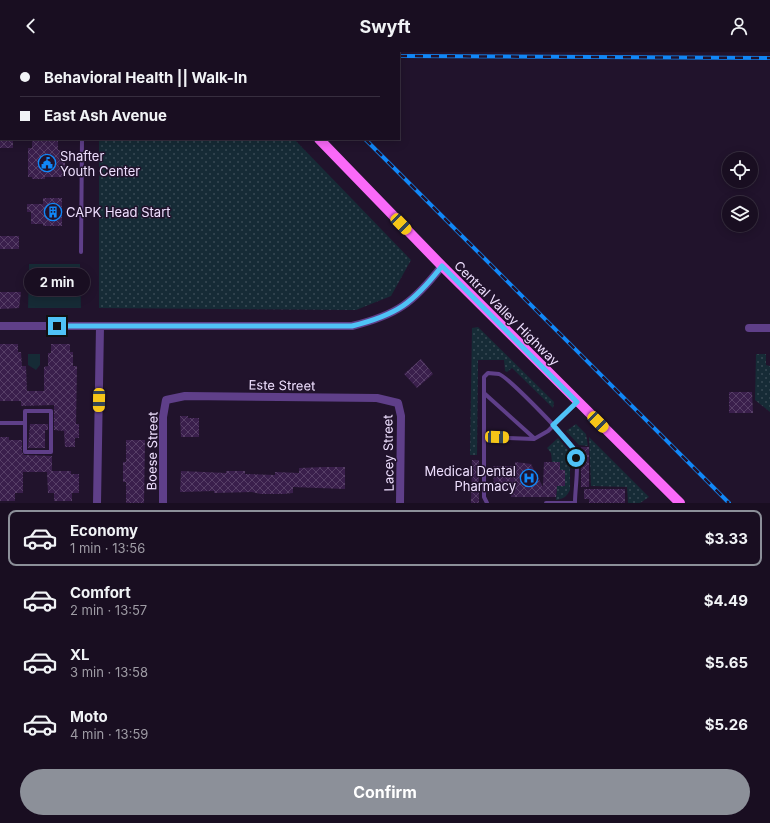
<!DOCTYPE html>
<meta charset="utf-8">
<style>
:root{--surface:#190e21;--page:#22172a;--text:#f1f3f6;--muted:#9f9ca5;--line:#372e3f;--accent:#8c9099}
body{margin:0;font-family:Inter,sans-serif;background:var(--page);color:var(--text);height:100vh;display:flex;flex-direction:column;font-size:15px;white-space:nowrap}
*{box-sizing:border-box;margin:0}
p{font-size:13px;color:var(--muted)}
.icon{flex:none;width:22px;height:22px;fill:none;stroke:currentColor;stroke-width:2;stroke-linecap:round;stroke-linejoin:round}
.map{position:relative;height:451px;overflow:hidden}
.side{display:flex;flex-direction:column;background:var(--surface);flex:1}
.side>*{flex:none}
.hud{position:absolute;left:0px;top:0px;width:400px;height:88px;box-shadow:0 2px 10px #0003,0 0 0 1px var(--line);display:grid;align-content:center;height:88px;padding:0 20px;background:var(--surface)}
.fabs{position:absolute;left:722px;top:100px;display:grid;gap:8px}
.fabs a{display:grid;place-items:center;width:36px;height:36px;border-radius:50%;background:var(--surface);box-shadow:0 2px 10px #0003,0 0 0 1px var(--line);font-size:20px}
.end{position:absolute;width:18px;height:18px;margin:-9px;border:5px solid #4fc3f7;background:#111;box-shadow:0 0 0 2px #111}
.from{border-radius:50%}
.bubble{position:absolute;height:28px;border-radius:14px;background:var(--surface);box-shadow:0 2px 10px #0003,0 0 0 1px var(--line);font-size:13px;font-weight:700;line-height:28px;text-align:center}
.car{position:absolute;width:12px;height:24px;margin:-12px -6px;border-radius:5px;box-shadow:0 0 3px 1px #0007;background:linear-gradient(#f5c518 24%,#345 0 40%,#f5c518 0 76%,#345 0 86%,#f5c518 0)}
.hud b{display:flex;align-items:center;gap:14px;height:38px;font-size:15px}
.hud b+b{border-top:1px solid var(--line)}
.hud i{width:10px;height:10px;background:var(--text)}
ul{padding:7px 0 0;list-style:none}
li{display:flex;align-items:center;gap:12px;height:56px;margin:0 8px 6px;padding:0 12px;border:2px solid transparent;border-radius:8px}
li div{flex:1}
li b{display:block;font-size:15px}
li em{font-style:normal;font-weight:700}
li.active{border-color:var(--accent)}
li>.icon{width:36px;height:36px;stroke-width:1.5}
.primary-button{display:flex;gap:8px;margin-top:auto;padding:8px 20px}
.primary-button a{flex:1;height:46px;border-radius:24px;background:var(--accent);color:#fff;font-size:16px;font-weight:700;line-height:46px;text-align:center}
header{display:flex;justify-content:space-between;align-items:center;height:52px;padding:0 20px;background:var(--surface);font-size:18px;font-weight:700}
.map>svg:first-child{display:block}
.grass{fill:url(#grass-dots)}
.park{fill:#162b36}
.building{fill:url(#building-cross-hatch)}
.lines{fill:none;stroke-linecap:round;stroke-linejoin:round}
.lane{stroke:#5f3f89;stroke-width:4}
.street{stroke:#5f3f89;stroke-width:8}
.primary{stroke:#fa69f8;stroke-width:10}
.rail-casing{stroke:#1187f7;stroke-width:4}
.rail{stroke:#21132c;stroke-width:2.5;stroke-dasharray:8;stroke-linecap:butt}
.route{stroke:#4fc3f7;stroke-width:5}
.labels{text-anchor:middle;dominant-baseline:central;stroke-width:3;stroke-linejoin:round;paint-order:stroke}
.poi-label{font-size:13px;fill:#eedffe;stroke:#21132c;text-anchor:start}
.street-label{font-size:13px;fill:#eedffe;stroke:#21132c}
</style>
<header><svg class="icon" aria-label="back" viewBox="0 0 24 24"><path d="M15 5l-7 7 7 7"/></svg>Swyft<svg class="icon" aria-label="person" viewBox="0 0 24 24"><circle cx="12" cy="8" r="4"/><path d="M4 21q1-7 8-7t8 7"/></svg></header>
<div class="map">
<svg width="770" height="451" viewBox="0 0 770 451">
<defs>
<pattern id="grass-dots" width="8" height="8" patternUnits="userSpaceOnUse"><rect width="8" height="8" fill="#162b36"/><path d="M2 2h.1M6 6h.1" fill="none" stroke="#384954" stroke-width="1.8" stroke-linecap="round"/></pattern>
<pattern id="building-cross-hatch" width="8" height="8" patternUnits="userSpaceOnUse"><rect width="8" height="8" fill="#3a1f4c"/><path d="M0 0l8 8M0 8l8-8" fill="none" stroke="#573f67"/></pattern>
</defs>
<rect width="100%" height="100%" fill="#21132c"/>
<path class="grass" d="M99,87H294L411,208L391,244L356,258L99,256Z
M478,275L554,350L553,356L512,316L507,320L505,319L504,308H478L477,403H470L472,276Z
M756,302H766V313L770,314V360L755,348Z
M576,372L586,382L588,394L579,393L566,379Z
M589,385L649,445L640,451H628L627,435L591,434Z
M558,386L570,400V438C567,444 564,447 556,448L557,434H565V418H560V410H552L551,401L547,396Z"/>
<path class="park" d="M29,212H80L81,256H28Z
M28,302H40V313L36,318L28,313Z"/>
<path class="building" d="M0,87H13V96H0Z
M32,87H58V98H65V125H45V127H32V125H28V96H32Z
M43,146H62V174H43V172H31V160H27V152H43Z
M0,184H19V197H0Z
M0,240H21L19,256L0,257Z
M0,292H18V300H21L22,314H26L27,339H44V315L48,314V301H51V292H70V300H73V314H77L76,372H79V386H75V395H65L64,379L54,378V353L21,354V349H0Z
M421,307L433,322L417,336L404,322Z
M729,340H752L753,361H729Z
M180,364H188V366H199V385H181Z
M30,372H48V378H45V396H28Z
M0,385H9V388H22V400L24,403L52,404V419H71V422H79V441H72V449H54V441H48L47,420H23V441H15V449H0Z
M126,388H145L144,451H126V430H123V410H126Z
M581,395H589V435H581Z
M472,408H479V451H471Z
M515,410L531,412L543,435L544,410H560V418H565V434H557L556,445H511V438H494L493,414H515Z
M326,415H345V437L293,435V441L283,442H261L252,440L214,441V439L180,440L181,419L226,421V419H245V422L275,423V420L299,421V416Z
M584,437H625V451H589V447H584Z"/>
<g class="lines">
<path class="lane" d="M154,0L155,1
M180,1L181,0
M81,200L82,87
M484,341L534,386
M25,359H51V400H25Z
M0,371H25
M484,385V325L488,321L499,322C509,326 573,391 576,401C579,414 575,437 575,450
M487,451L484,445V385L534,387L548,379L577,350
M546,451H575"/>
<path class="street" d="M95,1L96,0
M0,62H1
M0,274H352C397,263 413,251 442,214
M749,276H770
M97,451L100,274
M163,451V365L166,348L185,344L377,346L398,351L401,364L400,451"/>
<path class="primary" d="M232,0L233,1
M319,87L442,214L680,451"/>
<defs>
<path id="rail" d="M264,0L265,1
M278,0L279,1
M351,0L356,1
M399,4L770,6
M365,87L729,451"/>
</defs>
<use href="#rail" class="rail-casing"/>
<use href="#rail" class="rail"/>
</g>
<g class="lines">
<path class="route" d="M57,274H352C397,263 413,251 442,214L577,350L553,373L573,396L576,406"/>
</g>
<defs>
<symbol id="civic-ring" viewBox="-11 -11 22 22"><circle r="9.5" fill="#21132c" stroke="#1187f7" stroke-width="1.5"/><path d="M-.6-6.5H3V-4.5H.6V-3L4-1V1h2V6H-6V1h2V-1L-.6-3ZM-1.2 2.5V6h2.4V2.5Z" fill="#1187f7"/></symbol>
<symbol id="building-ring" viewBox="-11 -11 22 22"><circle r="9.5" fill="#21132c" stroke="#1187f7" stroke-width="1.5"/><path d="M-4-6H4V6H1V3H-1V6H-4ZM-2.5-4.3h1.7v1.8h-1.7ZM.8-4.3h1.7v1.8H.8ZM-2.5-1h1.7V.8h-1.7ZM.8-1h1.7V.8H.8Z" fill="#1187f7"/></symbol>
<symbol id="hospital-ring" viewBox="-11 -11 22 22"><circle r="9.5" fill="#21132c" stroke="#1187f7" stroke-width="1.5"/><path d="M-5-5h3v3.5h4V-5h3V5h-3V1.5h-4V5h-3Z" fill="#1187f7"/></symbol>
</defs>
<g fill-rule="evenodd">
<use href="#civic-ring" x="37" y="101" width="20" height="20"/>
<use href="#building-ring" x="43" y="150" width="20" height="20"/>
<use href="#hospital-ring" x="519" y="416" width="20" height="20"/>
</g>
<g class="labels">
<g class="poi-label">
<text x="60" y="104">Shafter<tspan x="60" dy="15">Youth Center</tspan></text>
<text x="66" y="160">CAPK Head Start</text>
<text x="516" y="419" text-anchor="end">Medical Dental<tspan x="516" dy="15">Pharmacy</tspan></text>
</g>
<g class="street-label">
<text transform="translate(507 261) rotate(45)">Central Valley Highway</text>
<text transform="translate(282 333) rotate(1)">Este Street</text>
<text transform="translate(152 399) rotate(-89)">Boese Street</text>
<text transform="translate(388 401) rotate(-91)">Lacey Street</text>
</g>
</g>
</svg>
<div class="fabs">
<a><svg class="icon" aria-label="locate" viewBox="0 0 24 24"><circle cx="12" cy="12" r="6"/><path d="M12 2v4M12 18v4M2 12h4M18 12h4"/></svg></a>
<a><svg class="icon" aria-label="layers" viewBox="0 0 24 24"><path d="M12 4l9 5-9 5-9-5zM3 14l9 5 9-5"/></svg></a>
</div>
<i class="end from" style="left:576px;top:406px"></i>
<i class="end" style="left:57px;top:274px"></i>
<div class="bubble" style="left:24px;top:216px;width:66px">2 min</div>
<i class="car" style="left:401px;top:172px;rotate:136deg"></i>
<i class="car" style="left:99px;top:348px;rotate:181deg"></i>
<i class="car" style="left:598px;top:370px;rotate:135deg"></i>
<i class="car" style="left:497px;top:385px;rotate:92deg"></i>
<div class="hud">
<b><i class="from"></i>Behavioral Health || Walk-In</b>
<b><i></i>East Ash Avenue</b>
</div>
</div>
<section class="side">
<ul>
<li class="active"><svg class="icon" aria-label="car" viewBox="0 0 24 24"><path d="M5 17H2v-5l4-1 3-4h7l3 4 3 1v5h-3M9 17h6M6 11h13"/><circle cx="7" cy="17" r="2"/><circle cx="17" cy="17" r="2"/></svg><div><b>Economy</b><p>1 min · 13:56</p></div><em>$3.33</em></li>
<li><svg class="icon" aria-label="car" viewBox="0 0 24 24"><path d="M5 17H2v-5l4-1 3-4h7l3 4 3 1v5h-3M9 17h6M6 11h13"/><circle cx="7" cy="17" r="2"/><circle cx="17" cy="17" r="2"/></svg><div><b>Comfort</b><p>2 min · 13:57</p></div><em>$4.49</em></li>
<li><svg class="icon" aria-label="car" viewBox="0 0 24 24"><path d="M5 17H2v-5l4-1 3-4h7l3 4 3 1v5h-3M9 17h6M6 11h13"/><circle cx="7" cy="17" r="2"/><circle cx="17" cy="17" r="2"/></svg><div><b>XL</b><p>3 min · 13:58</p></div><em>$5.65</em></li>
<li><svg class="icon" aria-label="car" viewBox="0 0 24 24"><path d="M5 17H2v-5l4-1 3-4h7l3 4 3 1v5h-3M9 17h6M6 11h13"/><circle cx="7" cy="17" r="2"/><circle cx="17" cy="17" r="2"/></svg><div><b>Moto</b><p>4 min · 13:59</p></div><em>$5.26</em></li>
</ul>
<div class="primary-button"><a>Confirm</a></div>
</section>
